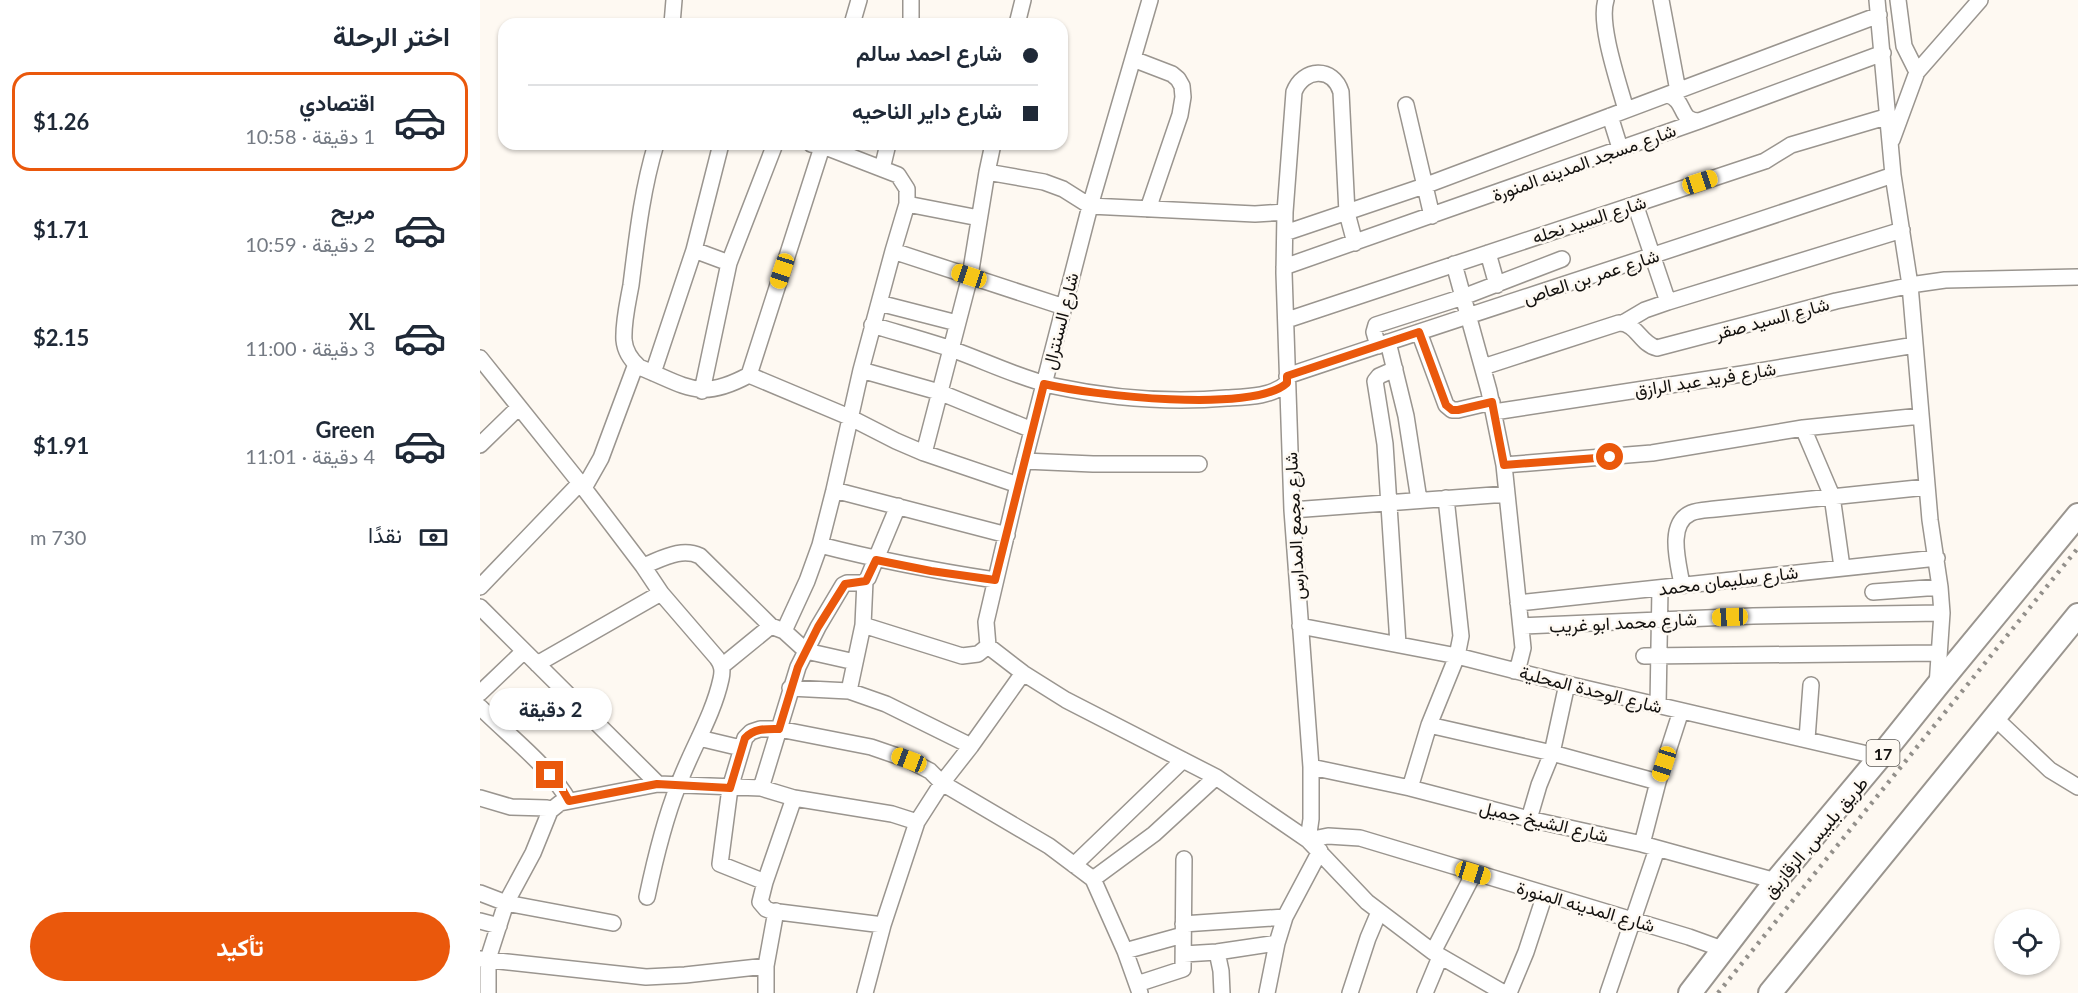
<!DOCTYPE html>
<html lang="ar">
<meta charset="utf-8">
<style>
:root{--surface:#fff;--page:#f2f2f3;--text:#1f2937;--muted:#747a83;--line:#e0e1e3;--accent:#ea580c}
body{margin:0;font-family:Lato,Vazirmatn,sans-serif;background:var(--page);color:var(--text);direction:rtl;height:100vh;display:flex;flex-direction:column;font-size:22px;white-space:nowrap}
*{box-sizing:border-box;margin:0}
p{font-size:20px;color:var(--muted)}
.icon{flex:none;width:33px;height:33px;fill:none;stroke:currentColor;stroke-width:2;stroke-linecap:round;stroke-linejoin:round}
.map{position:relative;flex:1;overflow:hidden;direction:ltr}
.drawer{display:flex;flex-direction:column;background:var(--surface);width:480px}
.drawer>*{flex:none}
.guide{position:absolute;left:18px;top:18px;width:570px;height:132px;border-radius:18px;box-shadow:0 2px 4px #0004;direction:rtl;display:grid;align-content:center;height:132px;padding:0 30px;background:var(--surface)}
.fabs{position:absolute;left:1514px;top:909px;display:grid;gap:12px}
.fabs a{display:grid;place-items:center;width:66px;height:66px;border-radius:50%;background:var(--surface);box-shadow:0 2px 4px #0004;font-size:30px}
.end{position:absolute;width:27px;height:27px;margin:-14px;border:8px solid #ea580c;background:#fff;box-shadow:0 0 0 3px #fff}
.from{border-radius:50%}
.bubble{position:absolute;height:42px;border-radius:21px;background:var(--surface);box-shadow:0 2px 4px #0004;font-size:20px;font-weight:700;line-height:42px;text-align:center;direction:rtl}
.car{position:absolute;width:18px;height:36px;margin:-18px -9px;border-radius:8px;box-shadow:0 0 4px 2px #0007;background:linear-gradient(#f5c518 24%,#345 0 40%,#f5c518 0 76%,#345 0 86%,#f5c518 0)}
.guide b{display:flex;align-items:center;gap:21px;height:57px;font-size:22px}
.guide b+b{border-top:2px solid var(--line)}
.guide i{width:15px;height:15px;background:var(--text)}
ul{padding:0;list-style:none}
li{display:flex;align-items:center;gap:18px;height:99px;margin:0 12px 9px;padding:0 18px;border:3px solid transparent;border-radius:18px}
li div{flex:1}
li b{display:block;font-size:22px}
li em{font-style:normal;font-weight:700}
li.current{border-color:var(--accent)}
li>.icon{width:54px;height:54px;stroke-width:1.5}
h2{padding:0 30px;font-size:27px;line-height:72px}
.pay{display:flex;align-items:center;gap:15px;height:66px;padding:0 30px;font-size:22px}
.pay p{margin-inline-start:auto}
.primary-button{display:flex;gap:12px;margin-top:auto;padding:12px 30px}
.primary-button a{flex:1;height:69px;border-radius:36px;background:var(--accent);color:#fff;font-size:24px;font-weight:700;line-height:69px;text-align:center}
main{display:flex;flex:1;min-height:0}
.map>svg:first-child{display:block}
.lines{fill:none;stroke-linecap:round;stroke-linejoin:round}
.minor-casing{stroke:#9a958f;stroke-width:18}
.highway-casing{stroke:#9a958f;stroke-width:26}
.minor{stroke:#fff;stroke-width:15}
.highway{stroke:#fff;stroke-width:22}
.rail{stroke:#93908b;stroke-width:4.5;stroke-dasharray:3 6;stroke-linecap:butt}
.route{stroke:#ea580c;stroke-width:8}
.labels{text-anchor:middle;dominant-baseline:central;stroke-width:5;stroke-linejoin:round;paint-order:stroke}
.shield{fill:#fef9f2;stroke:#5a5753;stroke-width:1.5}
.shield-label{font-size:16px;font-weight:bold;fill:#13110f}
.street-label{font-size:18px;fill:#13110f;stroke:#fef9f2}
</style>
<main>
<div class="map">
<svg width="1598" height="993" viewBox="0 0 1598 993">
<rect width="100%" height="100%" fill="#fef9f2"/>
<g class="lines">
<defs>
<path id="minor" d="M431,0V24
M1126,0C1118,24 1139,84 1146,110
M1181,0L1198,91
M1397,0L1413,175L1430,285L1450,520L1460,587L1462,613L1457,686
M1418,0L1424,46L1437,72
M192,24L194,0
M372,24L379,0
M537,24L543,0
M653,59L692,74L698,79L702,86L703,97L700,115L668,209
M1188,95C1207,101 1198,121 1219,121
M926,105L952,216
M1130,116L1140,148
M1412,140L1437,72L1500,0
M176,144C162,190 157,237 151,285C148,302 143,322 144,340C145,351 151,360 159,367C207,386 219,402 269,375
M241,144L214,250L249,263
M331,144L343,146L418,175L427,189V204L499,218
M343,144L269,375L369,417L416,441L444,453L538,485
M402,169L408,144
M507,172L513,144
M1155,204L1188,302
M805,233L944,186L1399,15
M875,243L867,213L861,92C853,66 823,68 814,92L805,212L804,273L812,510L831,767V819L828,840L848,836L880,838L1209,937L1245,950
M413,251L427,204
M1008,253L1017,285
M974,264L1009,391L1024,465L1043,648L1039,664L1034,671
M804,267L1219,121L1403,53
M399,303L413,251L584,307
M807,320L1285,161L1311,145L1409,116
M477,323L399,303L381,370L354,490L527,535
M1143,323L1165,310L1188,302L1422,230
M392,325C418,333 445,340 471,349C505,361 539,378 574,386C630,398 690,403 747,398C766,397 792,397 807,383
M939,332L966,405L972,410H978L1012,402
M908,342L926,416L939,500
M898,346L894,332L896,325L983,297L1082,259
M0,358L100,483
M1003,367L1139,323C1157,323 1160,344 1177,348L1356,301L1437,284L1465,280L1598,277
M915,369L899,376L895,381L905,444L918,644
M381,370L459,392L552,430
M173,373L214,250
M807,376C1009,308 1212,244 1413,175
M222,391L249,263L295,144
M1014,412L1262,374L1435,345
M1323,428L1352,496L1362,567
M0,445L39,407
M444,453L490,276L507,172L564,182L583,189L610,206L775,214L805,212
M544,461L613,464H719
M1024,465L1172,453L1323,428L1441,416
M104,488L121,458L156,364
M812,510L1027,494
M340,545L354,490
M163,566C182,559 201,547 220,556L291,626L304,631L326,651L375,662
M1202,585C1199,565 1186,524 1211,513C1218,510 1227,510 1235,509L1447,487
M0,587L100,483L163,566L181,593L57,664
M1393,592L1460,587
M1038,603L1457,558
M0,607L178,784
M383,625L482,656L498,654L508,646
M820,626L977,656L1087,684L1400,757
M1041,626L1273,616L1462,613
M304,631L327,581L340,545C398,560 456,571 515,580
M508,646L506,622L538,485L610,206L670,0
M508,646L543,673L586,700L736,777L828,840L887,902L953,952L1024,993
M1164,656L1458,653
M242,666L291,626
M310,688L369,691L406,704L491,746
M369,691L383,625L385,581
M0,693L44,651
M1178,706L1180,588
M0,707C30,737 68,765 89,801
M1515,718L1570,770L1598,787
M949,725L1072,753L1178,782
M219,738L261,748
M1327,739L1331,685
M831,767L930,788L1049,819L1162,844L1296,881
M281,788L318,667L338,627L363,585L367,583H383L388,578L418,506
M930,788L949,725L977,656L981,636L966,498
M0,798L31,807L67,808L70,811
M314,798L285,882L280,902L286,909L291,911L403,925
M1049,819L1059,785L1072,753L1087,684
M1162,844L1178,782L1201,711
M594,865L703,760
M613,879L674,834L736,777
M285,882L240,864L250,788L265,738L271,732L280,729H299L391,747L429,760L450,771L462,783L569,846L613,879L645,951L660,993
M0,893L26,903L133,923
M167,897C175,859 184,821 198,786C211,750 233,716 241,679C243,670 242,665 237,658L181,593
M0,921L19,926
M703,924L805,917
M645,951L703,935
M737,952L741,971L742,993
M953,952L994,873
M704,954L737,952L797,943
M0,959L166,977L205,975L286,966
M657,984L703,969L704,859
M8,993V959L26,903L53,853L70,811L80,803L178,784L281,788L314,798L412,814L437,822
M286,993V966L296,911
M385,993L403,925L437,822L462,783L491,746L543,673
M787,993L797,943L805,917L840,851
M870,993L888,938L899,912
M945,993L960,957
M1029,993L1046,952L1065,894
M1128,993L1177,849"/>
<path id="highway" d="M1210,993L1296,881L1400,757L1457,686L1598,515
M1290,993L1598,615"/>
</defs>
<use href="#minor" class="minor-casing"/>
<use href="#highway" class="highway-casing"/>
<use href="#minor" class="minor"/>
<use href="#highway" class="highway"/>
<path class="rail" d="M1238,993L1598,548"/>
</g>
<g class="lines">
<path class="route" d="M70,775L81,787L89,801L177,784L250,788L265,738C275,728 286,729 299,729L318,667L338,627L365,584L386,581L396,560L451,571L515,580L564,384C610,395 773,414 807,383V376L939,332L966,405L972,410H978L1012,402L1024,465L1130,457"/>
</g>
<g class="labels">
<rect class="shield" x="1386.5" y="740" width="33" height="26" rx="4.5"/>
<g class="shield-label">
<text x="1403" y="753">17</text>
</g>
<g class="street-label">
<text transform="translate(1104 162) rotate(-20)">شارع مسجد المدينه المنورة</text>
<text transform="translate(1109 219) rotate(-18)">شارع السيد نحله</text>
<text transform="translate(1111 276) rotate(-18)">شارع عمر بن العاص</text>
<text transform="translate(1292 318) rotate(-15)">شارع السيد صقر</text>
<text transform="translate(580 321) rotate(-76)">شارع السنترال</text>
<text transform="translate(1225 379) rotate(-9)">شارع فريد عبد الرازق</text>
<text transform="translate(814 526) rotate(-93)">شارع مجمع المدارس</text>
<text transform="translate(1248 580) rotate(-7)">شارع سليمان محمد</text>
<text transform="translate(1143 622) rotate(-3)">شارع محمد ابو غريب</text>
<text transform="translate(1111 689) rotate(14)">شارع الوحدة المحلية</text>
<text transform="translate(1064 821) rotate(13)">شارع الشيخ جميل</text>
<text transform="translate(1335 837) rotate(-50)">طريق بلبيس, الزقازيق</text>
<text transform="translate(1106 906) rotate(16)">شارع المدينه المنورة</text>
</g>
</g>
</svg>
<div class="fabs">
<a><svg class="icon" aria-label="locate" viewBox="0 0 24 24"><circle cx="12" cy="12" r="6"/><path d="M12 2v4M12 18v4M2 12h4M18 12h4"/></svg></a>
</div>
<i class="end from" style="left:1130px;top:457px"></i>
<i class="end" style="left:70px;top:775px"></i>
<div class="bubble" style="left:9px;top:688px;width:123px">2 دقيقة</div>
<i class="car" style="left:1220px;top:182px;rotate:72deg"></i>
<i class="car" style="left:302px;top:271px;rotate:198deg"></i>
<i class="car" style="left:489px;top:276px;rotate:288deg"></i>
<i class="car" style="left:1250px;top:617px;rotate:268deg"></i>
<i class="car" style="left:429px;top:760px;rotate:291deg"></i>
<i class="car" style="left:1184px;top:764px;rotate:198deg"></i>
<i class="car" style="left:993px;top:873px;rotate:107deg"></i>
<div class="guide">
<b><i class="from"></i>شارع احمد سالم</b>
<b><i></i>شارع داير الناحيه</b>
</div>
</div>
<section class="drawer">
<h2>اختر الرحلة</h2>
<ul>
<li class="current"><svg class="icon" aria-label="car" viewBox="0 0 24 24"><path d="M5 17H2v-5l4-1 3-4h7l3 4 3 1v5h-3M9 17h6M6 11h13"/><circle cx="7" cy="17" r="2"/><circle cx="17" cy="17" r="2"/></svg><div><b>اقتصادي</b><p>1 دقيقة · 10:58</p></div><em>$1.26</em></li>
<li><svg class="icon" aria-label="car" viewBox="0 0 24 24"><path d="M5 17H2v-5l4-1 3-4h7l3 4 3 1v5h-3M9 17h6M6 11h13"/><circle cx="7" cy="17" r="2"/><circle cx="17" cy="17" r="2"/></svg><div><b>مريح</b><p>2 دقيقة · 10:59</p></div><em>$1.71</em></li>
<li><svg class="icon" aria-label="car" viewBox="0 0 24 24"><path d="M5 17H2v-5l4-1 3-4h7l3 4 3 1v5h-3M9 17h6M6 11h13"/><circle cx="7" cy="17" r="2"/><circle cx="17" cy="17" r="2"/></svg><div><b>XL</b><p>3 دقيقة · 11:00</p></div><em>$2.15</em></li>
<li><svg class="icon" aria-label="car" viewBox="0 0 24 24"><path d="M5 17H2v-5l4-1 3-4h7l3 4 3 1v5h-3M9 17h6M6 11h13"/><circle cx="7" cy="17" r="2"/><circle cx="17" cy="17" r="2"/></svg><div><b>Green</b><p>4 دقيقة · 11:01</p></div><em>$1.91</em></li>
</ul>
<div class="pay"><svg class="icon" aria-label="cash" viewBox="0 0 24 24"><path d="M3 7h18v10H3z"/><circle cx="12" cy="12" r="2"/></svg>نقدًا<p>730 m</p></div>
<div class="primary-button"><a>تأكيد</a></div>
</section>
</main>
